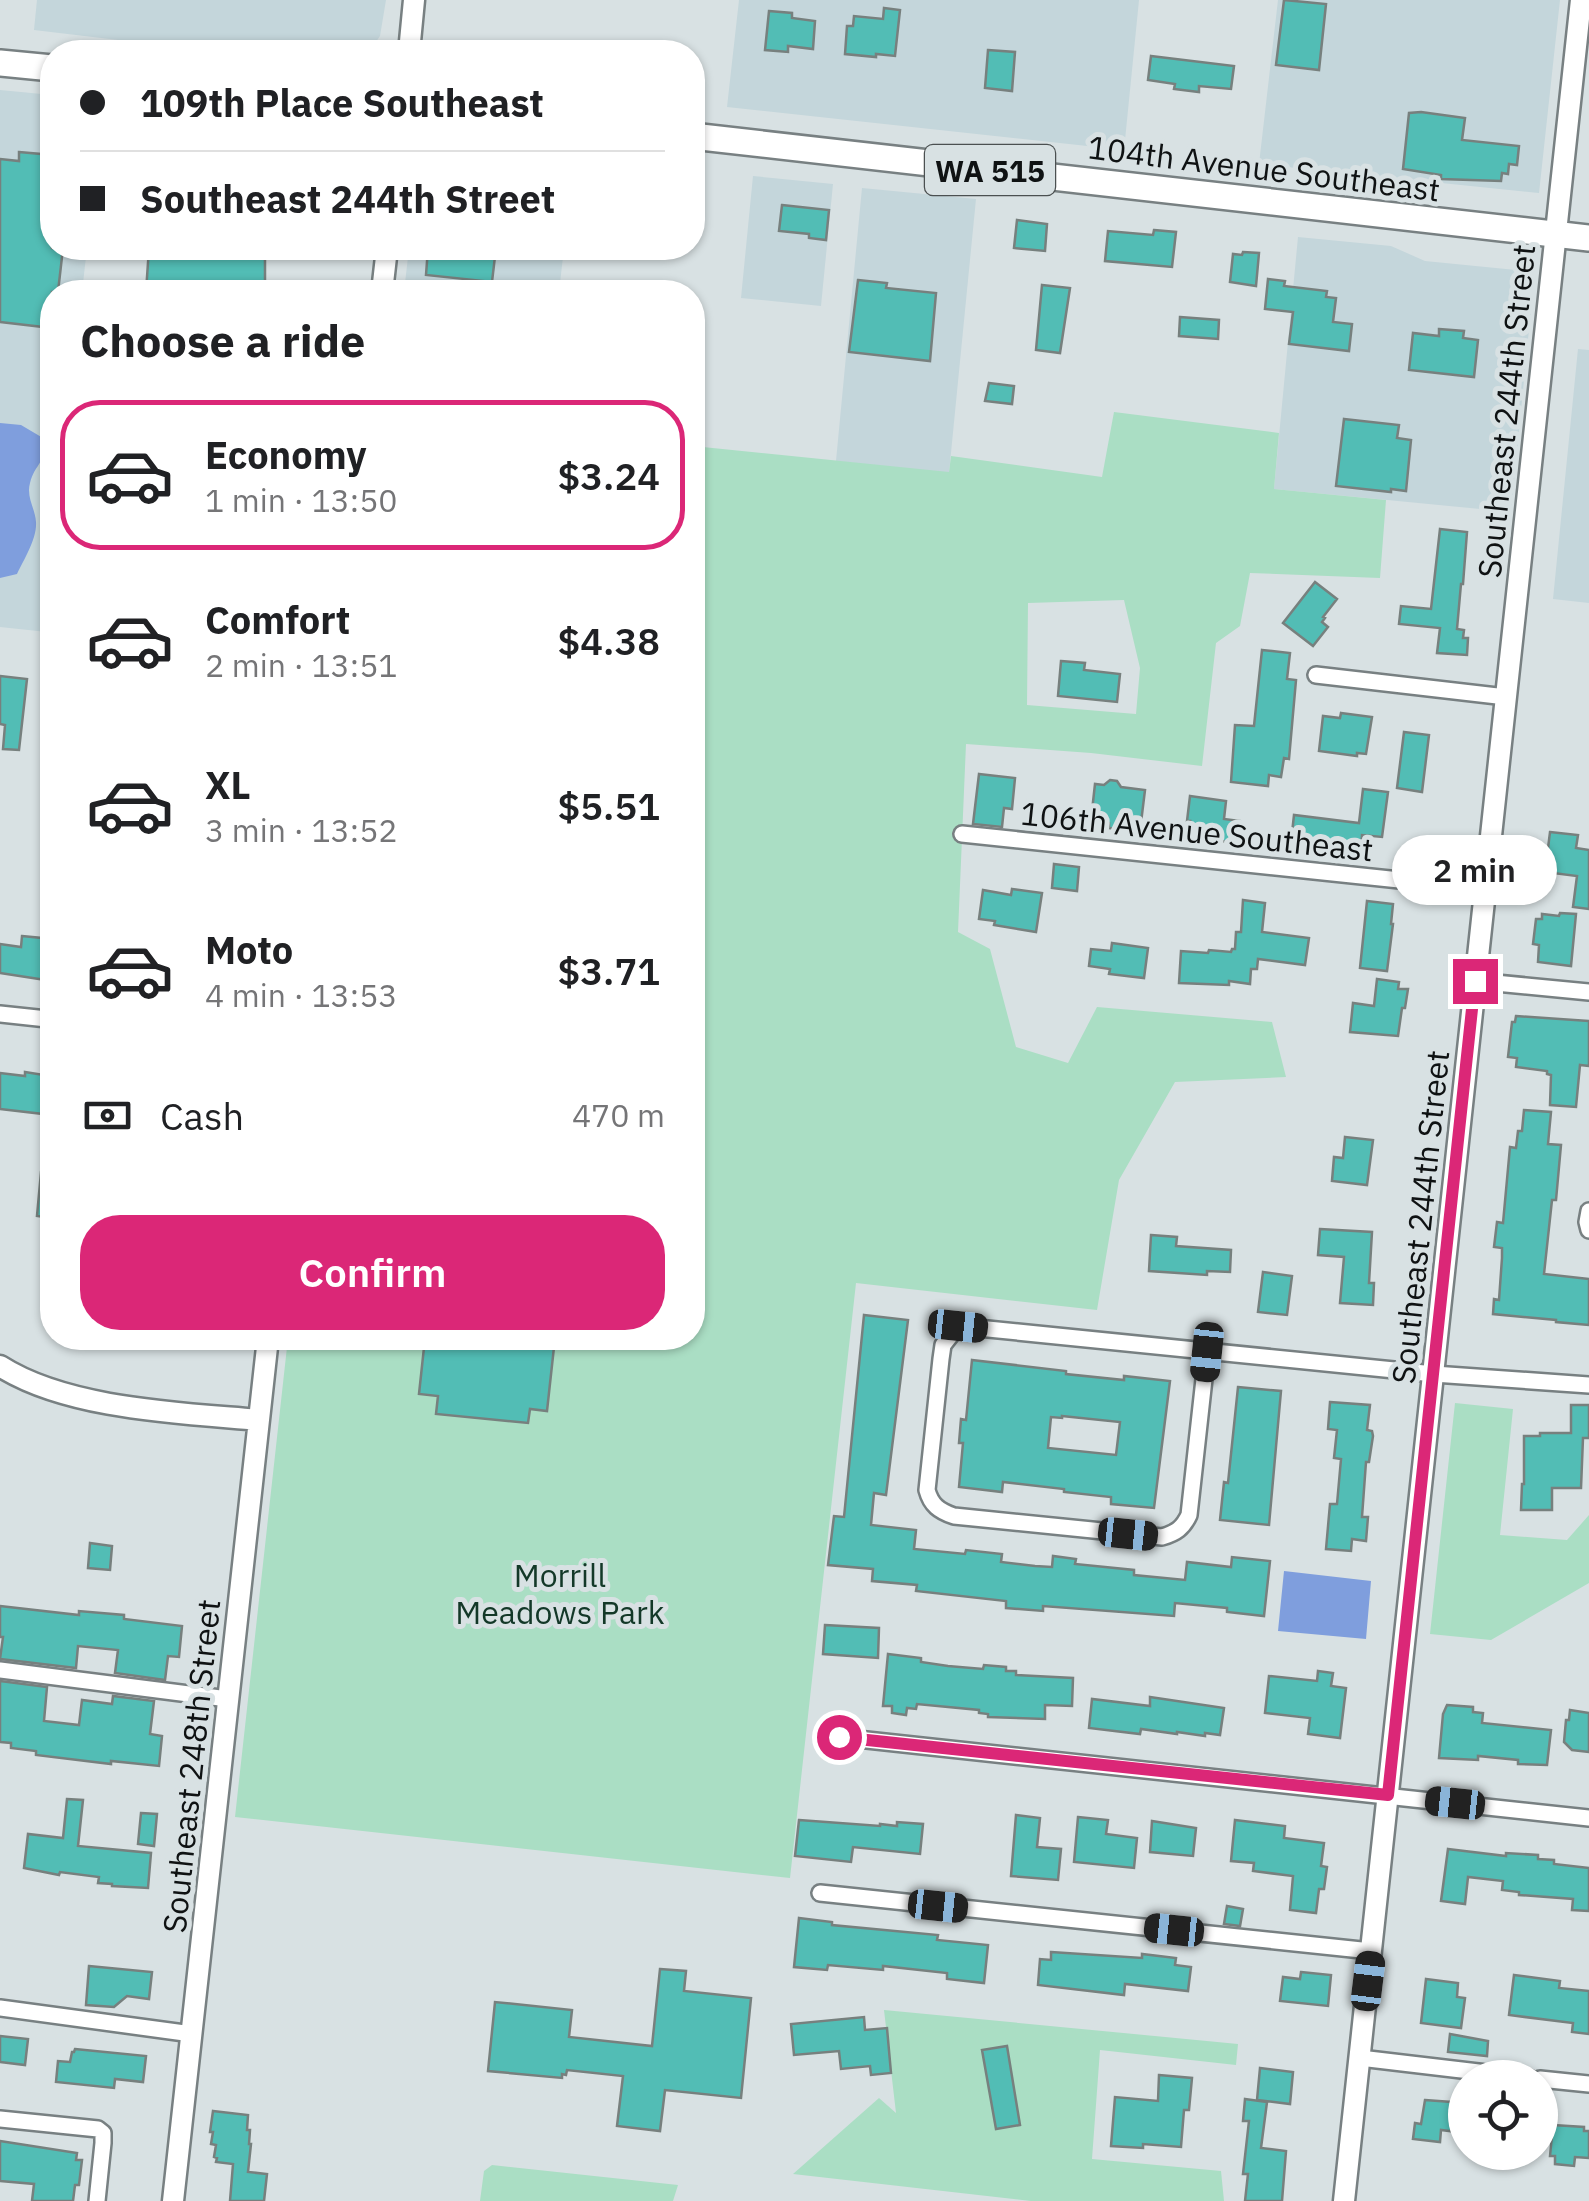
<!DOCTYPE html>
<meta charset="utf-8">
<style>
:root{--surface:#fff;--page:#f2f2f2;--text:#202124;--muted:#757577;--line:#e0e0e0;--accent:#db2777}
body{margin:0;font-family:"IBM Plex Sans",sans-serif;background:var(--page);color:var(--text);height:100vh;display:flex;flex-direction:column;font-size:38px;white-space:nowrap}
*{box-sizing:border-box;margin:0}
p{font-size:32px;color:var(--muted)}
.icon{flex:none;width:55px;height:55px;fill:none;stroke:currentColor;stroke-width:2;stroke-linecap:round;stroke-linejoin:round}
.map{position:relative;flex:1;overflow:hidden}
.sheet{position:absolute;left:40px;top:280px;width:665px;height:1070px;display:flex;flex-direction:column;background:var(--surface);border-radius:40px;box-shadow:0 2px 8px #0004}
.sheet>*{flex:none}
.guide{position:absolute;left:40px;top:40px;width:665px;height:220px;border-radius:40px;box-shadow:0 2px 8px #0004;display:grid;align-content:center;height:220px;padding:0 40px;background:var(--surface)}
.buttons{position:absolute;left:1448px;top:2060px;display:grid;gap:20px}
.buttons a{display:grid;place-items:center;width:110px;height:110px;border-radius:50%;background:var(--surface);box-shadow:0 2px 8px #0004;font-size:50px}
.end{position:absolute;width:45px;height:45px;margin:-22px;border:12px solid #db2777;background:#fff;box-shadow:0 0 0 5px #fff}
.from{border-radius:50%}
.bubble{position:absolute;height:70px;border-radius:35px;background:var(--surface);box-shadow:0 2px 8px #0004;font-size:32px;font-weight:600;line-height:70px;text-align:center}
.car{position:absolute;width:30px;height:60px;margin:-30px -15px;border-radius:12px;box-shadow:0 0 8px 2px #0007;background:linear-gradient(#222 24%,#8ab4d8 0 40%,#222 0 76%,#8ab4d8 0 86%,#222 0)}
.guide b{display:flex;align-items:center;gap:35px;height:95px;font-size:38px}
.guide b+b{border-top:2px solid var(--line)}
.guide i{width:25px;height:25px;background:var(--text)}
ul{padding:0;list-style:none}
li{display:flex;align-items:center;gap:30px;height:150px;margin:0 20px 15px;padding:0 20px;border:5px solid transparent;border-radius:40px}
li div{flex:1}
li b{display:block;font-size:38px}
li em{font-style:normal;font-weight:600}
li.selected{border-color:var(--accent)}
li>.icon{width:90px;height:90px;stroke-width:1.5}
h2{padding:0 40px;font-size:45px;line-height:120px}
.pay{display:flex;align-items:center;gap:25px;height:110px;padding:0 40px;font-size:38px}
.pay p{margin-inline-start:auto}
.primary-button{display:flex;gap:20px;margin-top:auto;padding:20px 40px}
.primary-button a{flex:1;height:115px;border-radius:40px;background:var(--accent);color:#fff;font-size:40px;font-weight:600;line-height:115px;text-align:center}
.map>svg:first-child{display:block}
.built{fill:#c4d6db}
.green{fill:#aadec4;fill-rule:evenodd}
.water{fill:#7f9edd}
.building{fill:#52bdb5;stroke:#77807e;stroke-width:2.5;fill-rule:evenodd}
.lines{fill:none;stroke-linecap:round;stroke-linejoin:round}
.minor-casing{stroke:#788082;stroke-width:20}
.tertiary-casing{stroke:#788082;stroke-width:25}
.primary-casing{stroke:#788082;stroke-width:30}
.minor{stroke:#fff;stroke-width:15}
.tertiary{stroke:#fff;stroke-width:20}
.primary{stroke:#fff;stroke-width:25}
.route{stroke:#db2777;stroke-width:12}
.labels{text-anchor:middle;dominant-baseline:central;stroke-width:10;stroke-linejoin:round;paint-order:stroke}
.shield{fill:#d8e1e3;stroke:#4b5051;stroke-width:2.5}
.shield-label{font-size:30px;font-weight:bold;fill:#0f1213}
.street-label{font-size:32px;fill:#0f1213;stroke:#d8e1e3}
.park-label{font-size:32px;fill:#133828;stroke:#d8e1e3}
</style>
<div class="map">
<svg width="1589" height="2201" viewBox="0 0 1589 2201">
<rect width="100%" height="100%" fill="#d8e1e3"/>
<path class="built" d="M37,0H386L380,36L369,52H331L265,44L219,52L34,30Z
M739,0H1139L1124,150L727,107Z
M1278,0H1560L1539,193L1259,164Z
M0,90L52,95V248H87L82,292H52V580L47,632L0,627Z
M753,176L833,184L821,306L741,298Z
M862,188L976,199L949,473L836,461Z
M1298,237L1391,246L1425,261L1516,270L1532,299L1511,512L1274,489Z
M409,248H564L559,292H404Z
M1578,349L1589,350V603L1553,599Z"/>
<path class="green" d="M1114,412L1279,433L1274,489L1386,500L1380,578L1250,573L1240,626L1216,643L1202,766L1091,753L966,744L958,932L990,949L1016,1047L1068,1063L1097,1007L1272,1022L1286,1077L1175,1082L1119,1180L1097,1310L856,1283L790,1878L235,1817L288,1338H692L693,446L949,472L951,456L1102,477ZM1124,600L1140,668L1136,714L1027,705L1028,603Z
M1455,1403L1513,1409L1500,1535L1567,1540L1589,1515V1583L1491,1640L1430,1634Z
M884,2010L1238,2044L1236,2065L1100,2050L1092,2159L1221,2171L1224,2201H1031L793,2174L879,2098L896,2113Z
M492,2165L678,2185L673,2201H480L484,2171Z"/>
<path class="water" d="M0,423L21,425L43,438C45,468 36,461 30,483C26,497 35,508 36,522C37,539 24,559 17,574L0,578Z
M1284,1571L1371,1581L1366,1639L1278,1631Z"/>
<path class="building" d="M1284,0L1326,4L1319,70L1276,65Z
M884,8L900,10L895,56L876,54V57L845,54L847,26H853L854,16L883,19Z
M769,11L792,13V18L815,21L813,49L788,46V52L765,50Z
M988,50L1015,52L1012,91L985,88Z
M1151,56L1234,66L1231,89L1199,86V92L1174,89L1175,84L1148,80Z
M1421,112L1465,118L1462,140L1519,146L1517,165L1509,164L1508,174L1502,173L1501,181L1441,179V175L1403,169L1409,113Z
M19,152L52,155V248H63L58,292H52V328L0,322V159L19,161Z
M782,205L829,210L826,240L809,238V234L779,231Z
M1017,220L1047,224L1045,251L1014,248Z
M1154,230L1176,232L1172,267L1105,261L1108,231L1153,235Z
M149,248H265V292H146Z
M428,248H496L492,282L426,275Z
M1243,252L1259,253L1256,286L1230,282L1233,254L1242,255Z
M1268,279L1285,281L1284,286L1327,291L1326,297L1336,298L1333,322L1352,324L1349,351L1289,344L1293,312L1265,309Z
M858,280L887,283L886,288L936,293L930,361L849,352Z
M1042,285L1070,288L1060,353L1036,350Z
M1180,317L1219,320L1218,339L1179,336Z
M1439,329L1464,331L1463,338L1478,340L1474,377L1409,370L1413,333L1439,336Z
M989,383L1014,386L1012,404L985,401Z
M1344,419L1399,425L1397,438L1411,440L1406,491L1391,489V492L1336,486Z
M1440,529L1467,532L1463,584H1461L1457,629L1464,630L1463,638H1468L1467,655L1437,653L1440,628L1399,624L1401,606L1431,609Z
M1315,582L1337,599L1323,617L1325,618L1322,622L1328,627L1313,646L1283,623Z
M1262,650L1290,653L1287,679L1296,680L1289,759L1284,758L1281,777L1269,775L1268,786L1231,782L1235,725L1254,726Z
M1061,661L1085,663L1084,670L1120,674L1117,702L1058,696Z
M0,676L27,679L19,750L3,749L5,725L0,724Z
M1341,713L1372,717L1366,754L1357,753V756L1319,751L1323,716L1340,718Z
M1404,732L1429,735L1422,792L1397,788Z
M979,774L1015,778L1012,809L1004,808L1002,827L973,824Z
M1110,780L1117,781L1121,787L1145,790L1140,831L1109,828V823L1091,820L1095,784L1104,785Z
M1363,789L1388,792L1382,837L1362,835L1361,849L1329,847L1320,854L1290,851L1294,815L1359,823Z
M1190,796L1226,801L1224,819L1240,821L1237,843L1205,839L1206,836L1193,835L1188,828L1190,821H1187Z
M1550,832L1578,835L1576,848L1589,850V909L1573,907L1577,876L1545,872Z
M1054,864L1079,867L1077,891L1052,888Z
M1012,889L1042,893L1036,932L994,925L995,921L979,919L983,890L1011,895Z
M1243,900L1265,903L1262,932L1309,938L1305,965L1258,959L1257,969H1251L1250,984L1229,981V985L1179,983L1181,951L1208,953L1209,950L1231,952L1232,949H1235L1236,932H1241Z
M1367,901L1393,904L1391,924H1393L1387,971L1360,968Z
M1560,913L1576,914L1571,966L1538,962L1539,945L1533,944L1536,919H1542V914L1559,916Z
M22,936L52,939V981L0,973V944L21,947Z
M1112,943L1148,948L1144,978L1109,974L1110,969L1089,966L1091,949L1111,951Z
M1377,979L1399,982L1398,989H1408L1405,1008H1402L1398,1036L1350,1032L1353,1003L1374,1006Z
M1516,1016L1589,1021V1066L1580,1065L1576,1107L1550,1105L1551,1075L1547,1074V1071L1516,1067L1517,1058L1508,1057L1512,1022H1515Z
M25,1072L44,1075V1079L50,1080L49,1086H52V1115L0,1109V1073L25,1076Z
M1524,1110L1551,1112L1548,1144L1561,1145L1556,1200H1552L1544,1274L1589,1279V1325L1556,1322V1320L1493,1314L1494,1299L1499,1300L1502,1258V1248L1494,1247L1497,1222L1503,1223L1510,1147L1516,1148L1518,1131H1522Z
M1345,1137L1373,1140L1367,1185L1332,1181L1334,1157L1343,1158Z
M41,1172L52,1173V1218L37,1216Z
M1320,1229L1372,1232L1369,1283H1374L1373,1305L1340,1303L1344,1257L1318,1255Z
M1151,1235L1177,1237L1176,1246L1231,1250L1230,1272L1207,1271V1275L1149,1271Z
M1263,1272L1292,1276L1287,1315L1258,1312Z
M864,1315L908,1320L886,1495L874,1493L871,1525L916,1530L914,1549L965,1554L966,1550L1002,1554L1001,1562L1035,1566L1052,1567L1053,1556L1076,1559L1075,1564L1134,1570V1575L1185,1580L1187,1562L1231,1567L1232,1557L1270,1561L1264,1616L1227,1612V1608L1175,1603L1174,1616L1043,1606V1611L1006,1608V1601L916,1591L917,1585L872,1581L873,1569L828,1565L834,1516L844,1517Z
M425,1338H555L547,1411L530,1409L528,1423L436,1414L438,1396L419,1394Z
M972,1360L1066,1371V1374L1124,1380V1376L1170,1381L1154,1508L1111,1504V1497L1064,1492V1489L1003,1482L1002,1492L959,1487L963,1443H959L961,1419L966,1420ZM1062,1416L1120,1422L1116,1455L1048,1448L1051,1417L1062,1418Z
M1238,1387L1281,1391L1269,1525L1220,1520L1224,1482L1228,1483Z
M1330,1402L1370,1405L1367,1430L1372,1431L1373,1436L1369,1462H1366L1362,1517H1368L1366,1541L1352,1539L1351,1551L1326,1549L1330,1504H1337L1341,1459L1334,1458L1337,1430L1328,1429Z
M1571,1405H1589V1438H1583L1581,1488H1552V1510H1521L1522,1484H1524V1436H1540V1433H1571Z
M90,1543L112,1546L110,1570L88,1568Z
M0,1606L79,1615V1611L124,1615V1619L182,1626L179,1657L168,1656L165,1680L115,1673L118,1650L78,1646L76,1668L0,1659L3,1637H0Z
M825,1625L879,1628L878,1658L823,1654Z
M888,1654L921,1658V1662L948,1666L983,1669L984,1665L1006,1667V1671H1016V1675L1073,1678L1072,1706L1045,1705V1719L988,1717V1714L979,1713V1710L917,1704L916,1709L907,1708L906,1715L892,1713V1706H883Z
M1318,1671L1333,1673L1331,1686L1346,1688L1340,1738L1308,1734L1310,1718L1265,1713L1269,1676L1317,1681Z
M0,1681L47,1687L44,1721L79,1725L82,1700L112,1704L113,1696L154,1701L150,1734L162,1736L159,1766L111,1761V1764L36,1755V1751L11,1748V1743L0,1742Z
M1150,1697L1224,1708L1220,1735L1205,1733V1736L1177,1732V1734L1141,1729L1140,1734L1089,1728L1092,1699L1150,1706Z
M1447,1705L1473,1707V1712L1483,1713L1482,1723L1551,1730L1547,1765L1518,1764V1760L1478,1756V1760L1439,1758L1443,1714Z
M1570,1710L1589,1713V1752L1572,1750L1564,1742L1566,1720H1569Z
M67,1799L83,1800L78,1846L151,1853L148,1888L112,1886V1884L98,1883L99,1877L60,1872L59,1875L24,1868L28,1834L63,1838Z
M141,1813L157,1814L154,1846L138,1844Z
M1016,1815L1040,1818L1037,1847L1061,1849L1058,1880L1011,1876Z
M1078,1817L1108,1820L1106,1834L1137,1838L1134,1868L1074,1862Z
M799,1820L880,1826V1824L897,1826V1822L923,1824L920,1854L853,1847L851,1862L795,1856Z
M1235,1820L1285,1826L1284,1838L1324,1843L1321,1866L1327,1867L1324,1889H1319L1316,1913L1290,1910L1293,1876L1253,1871L1254,1863L1231,1861Z
M1152,1821L1196,1828L1193,1856L1150,1852Z
M1448,1849L1506,1856V1853L1538,1855V1859L1554,1860V1864L1589,1868V1911L1572,1910L1573,1899L1519,1895V1892L1502,1890L1503,1881L1468,1877L1465,1904L1441,1901Z
M1227,1906L1243,1909L1240,1926L1224,1924Z
M799,1918L832,1922V1925L938,1935L937,1940L988,1945L984,1983L947,1979V1973L883,1966V1970L828,1965L827,1970L794,1967Z
M1051,1952L1142,1958V1954L1176,1958L1175,1965L1191,1967L1188,1991L1125,1984L1124,1995L1038,1985L1040,1959L1051,1960Z
M89,1966L152,1972L149,1999L127,1996L114,2007L86,2005Z
M660,1969L686,1971L684,1991L751,1998L741,2098L665,2090L660,2131L617,2126L623,2076L567,2070L566,2075L562,2074V2078L488,2071L495,2002L572,2010L569,2037L652,2046Z
M1301,1972L1331,1975L1328,2006L1280,2001L1283,1977L1300,1979Z
M1514,1975L1560,1981L1559,1988L1589,1991V2034L1572,2032L1573,2023L1509,2015Z
M1426,1979L1458,1983L1457,1997L1465,1998L1461,2028L1421,2023Z
M864,2017L865,2030L887,2028L891,2073L871,2075L870,2066L841,2069L839,2051L794,2055L791,2024Z
M1450,2034L1488,2041L1487,2056L1448,2052Z
M0,2036L28,2039L25,2065L0,2062Z
M1007,2046L1020,2125L996,2129L982,2050Z
M75,2049L146,2056L143,2082L115,2079L114,2088L56,2082L58,2061L70,2062L72,2052H74Z
M1260,2068L1293,2072L1290,2104L1257,2100Z
M1159,2075L1192,2078L1189,2110H1184L1181,2147L1143,2144V2148L1111,2146L1115,2097L1158,2101Z
M1245,2099L1267,2102L1261,2148L1286,2151L1282,2201H1245L1248,2174H1243L1249,2121H1243Z
M1425,2100L1465,2103V2133L1441,2130L1440,2142L1413,2139L1415,2123L1421,2124Z
M213,2111L248,2115L247,2130H250L249,2144H251L248,2172L267,2174L264,2201H230L233,2164L216,2162L217,2158L214,2157L216,2145L211,2144L213,2132H210Z
M1553,2125L1584,2127V2131H1589V2158L1575,2157L1574,2166L1555,2164V2156H1550Z
M0,2141L77,2153L76,2160H82L79,2185H75L73,2201H32L34,2184L0,2181Z"/>
<g class="lines">
<defs>
<path id="minor" d="M1316,675L1506,697
M962,834L1485,889
M1475,981L1589,992
M0,1014L47,1019L52,1017
M1589,1211L1587,1222L1589,1230
M1207,1352L1189,1515C1183,1528 1176,1533 1162,1537L954,1516C939,1511 931,1505 927,1490L941,1359L943,1345L958,1326L1434,1374L1589,1385
M0,1670L228,1699
M839,1737L1589,1818
M820,1893L1371,1951
M0,2008L192,2034
M1360,2058L1529,2078
M1540,2079L1589,2084
M0,2119L98,2129L103,2133V2143L97,2201"/>
<path id="tertiary" d="M409,52L414,0
M382,292L387,248
M0,1366C67,1409 180,1413 259,1420
M173,2201L268,1338
M1344,2201L1581,0"/>
<path id="primary" d="M0,63L52,68
M692,136L1589,238"/>
</defs>
<use href="#minor" class="minor-casing"/>
<use href="#tertiary" class="tertiary-casing"/>
<use href="#primary" class="primary-casing"/>
<use href="#minor" class="minor"/>
<use href="#tertiary" class="tertiary"/>
<use href="#primary" class="primary"/>
</g>
<g class="lines">
<path class="route" d="M839,1737L1388,1795L1475,981"/>
</g>
<g class="labels">
<rect class="shield" x="925" y="145" width="130" height="50" rx="8"/>
<g class="shield-label">
<text x="990" y="170">WA 515</text>
</g>
<g class="street-label">
<text transform="translate(1264 168) rotate(7)">104th Avenue Southeast</text>
<text transform="translate(1506 411) rotate(-84)">Southeast 244th Street</text>
<text transform="translate(1197 831) rotate(6)">106th Avenue Southeast</text>
<text transform="translate(1420 1217) rotate(-84)">Southeast 244th Street</text>
<text transform="translate(191 1766) rotate(-84)">Southeast 248th Street</text>
</g>
<g class="park-label">
<text x="560" y="1575">Morrill<tspan x="560" dy="37">Meadows Park</tspan></text>
</g>
</g>
</svg>
<div class="buttons">
<a><svg class="icon" aria-label="locate" viewBox="0 0 24 24"><circle cx="12" cy="12" r="6"/><path d="M12 2v4M12 18v4M2 12h4M18 12h4"/></svg></a>
</div>
<i class="end from" style="left:839px;top:1737px"></i>
<i class="end" style="left:1475px;top:981px"></i>
<div class="bubble" style="left:1392px;top:835px;width:165px">2 min</div>
<i class="car" style="left:958px;top:1326px;rotate:96deg"></i>
<i class="car" style="left:1207px;top:1352px;rotate:186deg"></i>
<i class="car" style="left:1128px;top:1534px;rotate:96deg"></i>
<i class="car" style="left:1455px;top:1803px;rotate:276deg"></i>
<i class="car" style="left:938px;top:1906px;rotate:96deg"></i>
<i class="car" style="left:1174px;top:1930px;rotate:276deg"></i>
<i class="car" style="left:1368px;top:1981px;rotate:7deg"></i>
<div class="guide">
<b><i class="from"></i>109th Place Southeast</b>
<b><i></i>Southeast 244th Street</b>
</div>
<section class="sheet">
<h2>Choose a ride</h2>
<ul>
<li class="selected"><svg class="icon" aria-label="car" viewBox="0 0 24 24"><path d="M5 17H2v-5l4-1 3-4h7l3 4 3 1v5h-3M9 17h6M6 11h13"/><circle cx="7" cy="17" r="2"/><circle cx="17" cy="17" r="2"/></svg><div><b>Economy</b><p>1 min · 13:50</p></div><em>$3.24</em></li>
<li><svg class="icon" aria-label="car" viewBox="0 0 24 24"><path d="M5 17H2v-5l4-1 3-4h7l3 4 3 1v5h-3M9 17h6M6 11h13"/><circle cx="7" cy="17" r="2"/><circle cx="17" cy="17" r="2"/></svg><div><b>Comfort</b><p>2 min · 13:51</p></div><em>$4.38</em></li>
<li><svg class="icon" aria-label="car" viewBox="0 0 24 24"><path d="M5 17H2v-5l4-1 3-4h7l3 4 3 1v5h-3M9 17h6M6 11h13"/><circle cx="7" cy="17" r="2"/><circle cx="17" cy="17" r="2"/></svg><div><b>XL</b><p>3 min · 13:52</p></div><em>$5.51</em></li>
<li><svg class="icon" aria-label="car" viewBox="0 0 24 24"><path d="M5 17H2v-5l4-1 3-4h7l3 4 3 1v5h-3M9 17h6M6 11h13"/><circle cx="7" cy="17" r="2"/><circle cx="17" cy="17" r="2"/></svg><div><b>Moto</b><p>4 min · 13:53</p></div><em>$3.71</em></li>
</ul>
<div class="pay"><svg class="icon" aria-label="cash" viewBox="0 0 24 24"><path d="M3 7h18v10H3z"/><circle cx="12" cy="12" r="2"/></svg>Cash<p>470 m</p></div>
<div class="primary-button"><a>Confirm</a></div>
</section>
</div>
